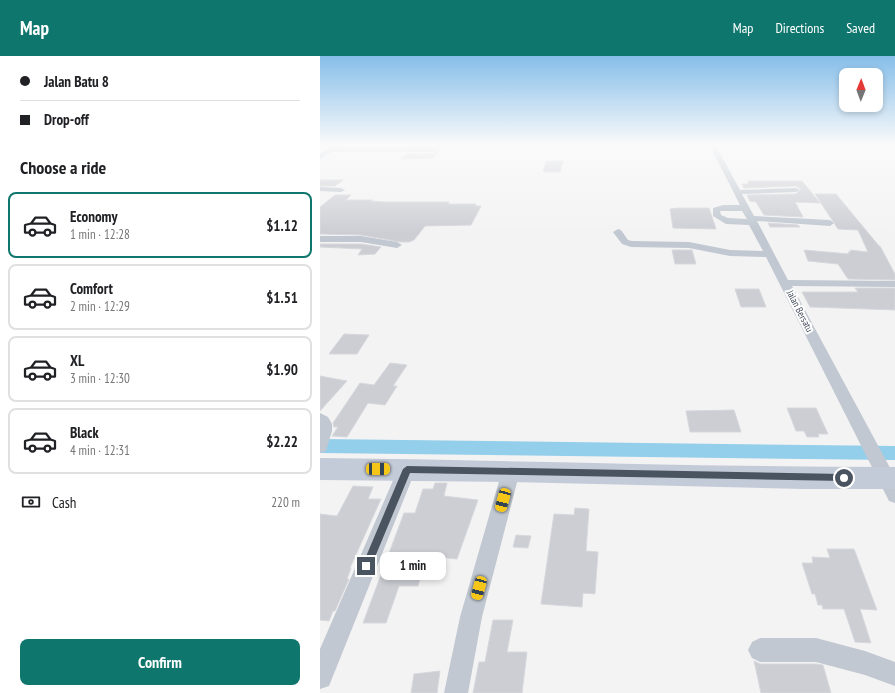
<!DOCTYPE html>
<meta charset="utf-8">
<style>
:root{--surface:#fff;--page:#f6f6f6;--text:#202124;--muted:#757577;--line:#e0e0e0;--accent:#0f766e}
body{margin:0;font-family:"PT Sans Narrow",sans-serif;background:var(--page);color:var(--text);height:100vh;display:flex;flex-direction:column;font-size:15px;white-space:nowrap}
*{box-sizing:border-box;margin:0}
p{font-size:13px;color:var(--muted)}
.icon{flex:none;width:22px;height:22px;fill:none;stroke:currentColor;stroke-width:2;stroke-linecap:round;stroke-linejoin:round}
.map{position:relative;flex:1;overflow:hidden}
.panel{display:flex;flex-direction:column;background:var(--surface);width:320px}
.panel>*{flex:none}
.top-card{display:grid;align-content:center;height:88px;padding:0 20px;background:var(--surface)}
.needle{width:26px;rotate:1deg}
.tools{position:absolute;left:519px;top:12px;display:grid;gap:8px}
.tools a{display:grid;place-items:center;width:44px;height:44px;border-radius:8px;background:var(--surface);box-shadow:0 2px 6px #0003;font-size:20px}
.end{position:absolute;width:18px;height:18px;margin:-9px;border:5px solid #4a5360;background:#fff;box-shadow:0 0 0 2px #fff}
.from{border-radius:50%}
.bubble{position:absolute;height:28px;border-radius:8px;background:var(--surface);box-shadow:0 2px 6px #0003;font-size:13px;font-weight:700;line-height:28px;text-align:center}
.car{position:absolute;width:12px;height:24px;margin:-12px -6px;border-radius:5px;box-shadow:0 0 3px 1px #0007;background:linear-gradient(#f5c518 24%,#345 0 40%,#f5c518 0 76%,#345 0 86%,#f5c518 0)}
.top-card b{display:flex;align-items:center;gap:14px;height:38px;font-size:15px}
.top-card b+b{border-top:1px solid var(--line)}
.top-card i{width:10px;height:10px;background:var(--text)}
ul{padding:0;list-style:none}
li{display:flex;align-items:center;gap:12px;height:66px;margin:0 8px 6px;padding:0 12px;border:2px solid var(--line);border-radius:8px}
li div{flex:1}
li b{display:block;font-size:15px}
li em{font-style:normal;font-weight:700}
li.active{border-color:var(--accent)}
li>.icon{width:36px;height:36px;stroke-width:1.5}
h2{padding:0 20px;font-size:18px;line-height:48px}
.pay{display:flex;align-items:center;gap:10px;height:44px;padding:0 20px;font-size:15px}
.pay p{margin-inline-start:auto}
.cta{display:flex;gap:8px;margin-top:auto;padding:8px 20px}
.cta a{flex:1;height:46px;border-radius:8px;background:var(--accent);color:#fff;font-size:16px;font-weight:700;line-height:46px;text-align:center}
header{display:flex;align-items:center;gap:24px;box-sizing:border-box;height:56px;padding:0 20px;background:var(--accent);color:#fff}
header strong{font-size:19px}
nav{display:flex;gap:22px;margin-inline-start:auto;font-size:14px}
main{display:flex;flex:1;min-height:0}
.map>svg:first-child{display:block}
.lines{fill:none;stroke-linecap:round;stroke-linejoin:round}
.canal{fill:#93ceea;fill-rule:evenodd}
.building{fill:#cdced4;stroke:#d7d8dd}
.street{fill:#c1c8d1;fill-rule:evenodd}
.secondary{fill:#c4cbd8;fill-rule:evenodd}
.route{fill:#4a5360}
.labels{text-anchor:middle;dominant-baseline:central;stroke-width:4;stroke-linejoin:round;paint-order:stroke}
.street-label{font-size:10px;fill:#4a5360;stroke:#fff}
</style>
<header>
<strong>Map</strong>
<nav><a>Map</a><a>Directions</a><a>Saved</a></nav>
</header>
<main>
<section class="panel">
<div class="top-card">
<b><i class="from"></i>Jalan Batu 8</b>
<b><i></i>Drop-off</b>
</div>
<h2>Choose a ride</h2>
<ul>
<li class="active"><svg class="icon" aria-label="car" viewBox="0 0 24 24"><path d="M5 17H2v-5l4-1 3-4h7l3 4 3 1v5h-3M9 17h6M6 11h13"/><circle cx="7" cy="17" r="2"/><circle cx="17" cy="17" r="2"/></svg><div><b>Economy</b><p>1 min · 12:28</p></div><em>$1.12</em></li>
<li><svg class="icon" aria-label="car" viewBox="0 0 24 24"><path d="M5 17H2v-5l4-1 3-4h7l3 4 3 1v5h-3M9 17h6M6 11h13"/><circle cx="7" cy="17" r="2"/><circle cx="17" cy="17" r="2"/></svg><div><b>Comfort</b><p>2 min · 12:29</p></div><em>$1.51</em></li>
<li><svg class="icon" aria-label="car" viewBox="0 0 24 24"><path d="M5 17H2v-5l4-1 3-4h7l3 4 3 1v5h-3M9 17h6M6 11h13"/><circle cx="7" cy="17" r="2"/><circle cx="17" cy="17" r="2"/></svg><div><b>XL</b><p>3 min · 12:30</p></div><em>$1.90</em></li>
<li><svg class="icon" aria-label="car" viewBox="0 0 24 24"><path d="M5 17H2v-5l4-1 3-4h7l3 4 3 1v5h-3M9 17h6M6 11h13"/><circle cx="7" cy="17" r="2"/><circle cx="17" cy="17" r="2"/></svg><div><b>Black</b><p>4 min · 12:31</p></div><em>$2.22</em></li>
</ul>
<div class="pay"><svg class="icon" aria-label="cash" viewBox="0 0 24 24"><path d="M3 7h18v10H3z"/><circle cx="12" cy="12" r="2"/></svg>Cash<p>220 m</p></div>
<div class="cta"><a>Confirm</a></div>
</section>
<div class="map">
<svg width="575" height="637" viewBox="0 0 575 637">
<rect width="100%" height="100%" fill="#f4f3f3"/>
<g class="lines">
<path class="canal" d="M0,383L575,390V404L0,397Z"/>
</g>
<path class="building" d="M94,89H124L113,102L81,103L86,98H114L118,94L114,90H93Z
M226,105H243L240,116H223Z
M0,124H23L15,130H0Z
M428,125H482L500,147L475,146L483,161L444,159L436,146L430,145L427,139L476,138L481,133L476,130L424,132L422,128H429Z
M495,138H516L559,190H560L575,218V224L528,223L518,208L488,205L484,194L529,198L528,196H531L530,194L548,196L538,174L518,173Z
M15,139H31L26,144H53L51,145L63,146H129L128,148H156L155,150H161L151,169L105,170L94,184L89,186H80L41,179L0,178V151Z
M357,152H389L396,173L353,172L350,153Z
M448,167L478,169L480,171H450Z
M0,188H41L61,191L55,198L38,199L42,193L0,191Z
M352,194H372L376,208H355Z
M535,232H575V254L490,251L482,236H538Z
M415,233H439L446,251H421Z
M24,278L49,279L37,298H9Z
M70,307L87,309L73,330H77L65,349L48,347L27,381L12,380L18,371H14L13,367L40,327L54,329Z
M0,320L27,325L0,355Z
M467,352H496L508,378H498L499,381H487L484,375H476Z
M414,354L421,376H370L366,355Z
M115,427H127L124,440L158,444L137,503L107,500L98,530H79L66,567H43L84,457H95L103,433H113Z
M33,430L53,431L48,443H61L30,512H31L27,523H29L15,555H13L9,565L0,564V458L17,460Z
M255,452L269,453L266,495L278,496L275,538L263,537L262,551L221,548L234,458L254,459Z
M196,479L211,480L208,492L193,491Z
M507,493H534L557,554L540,553L551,587L535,586L524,553H503L502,549H498L495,538H492L482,507H493L492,501L510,502Z
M173,564H193L187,596H207L202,637H153L159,606H165Z
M434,605L440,608H496L503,609L511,637H441Z
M120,615L117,637H91L94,618Z"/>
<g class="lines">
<path class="street" d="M15,88H22L17,92H114L117,94L114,96H12L0,103V98Z
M357,88H381C376,91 362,91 357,88Z
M389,88H395L420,134L476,132L480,134L476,136L422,138L434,160L510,164L514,167L510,170L437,165L468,224L575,225V231L472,230L575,421V447L569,445L446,201L410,200L369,192L311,191L302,188L293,176L298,173L301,174L308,184L312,185L369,186L410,194L443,195L429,169L406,168L393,160V152L403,149H420ZM400,155H422L427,163L408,162L401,159Z
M405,88H501L498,90H408Z
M0,131L21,132L25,134L21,136L0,135Z
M0,180H41L77,186L82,189L77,192L41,186H0Z
M0,357L8,361L12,368V375L6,395L0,397Z
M87,406L93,408L96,413L9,630L0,633V593L78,413L81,408Z
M191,408L197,410L200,415L162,561L148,637H124L140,561L182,415L185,410Z
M440,582H496L545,595L575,606V630L545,619L496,606H440L432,602L428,594L432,586Z"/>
<path class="secondary" d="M0,402C192,404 383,411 575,411V433H482L191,426L0,424Z"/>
</g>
<linearGradient id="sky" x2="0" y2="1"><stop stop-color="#86bee9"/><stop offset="0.5" stop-color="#fafafa"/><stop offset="1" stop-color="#fafafa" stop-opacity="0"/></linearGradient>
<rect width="575" height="177" fill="url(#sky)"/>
<path class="route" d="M87,410L524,418L528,422L524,425L90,417L50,513L46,515L43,513L42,510L83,413Z"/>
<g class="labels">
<g class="street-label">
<text transform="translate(480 255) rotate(63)">Jalan Bersatu</text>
</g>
</g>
</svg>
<div class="tools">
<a><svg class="needle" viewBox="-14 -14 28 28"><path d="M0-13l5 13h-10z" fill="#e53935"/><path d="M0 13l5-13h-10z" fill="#757577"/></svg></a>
</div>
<i class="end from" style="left:524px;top:422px"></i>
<i class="end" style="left:46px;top:510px"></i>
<div class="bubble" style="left:60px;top:496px;width:66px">1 min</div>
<i class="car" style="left:58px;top:413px;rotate:90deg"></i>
<i class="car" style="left:183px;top:444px;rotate:195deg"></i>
<i class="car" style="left:159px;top:532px;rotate:195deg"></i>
</div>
</main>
